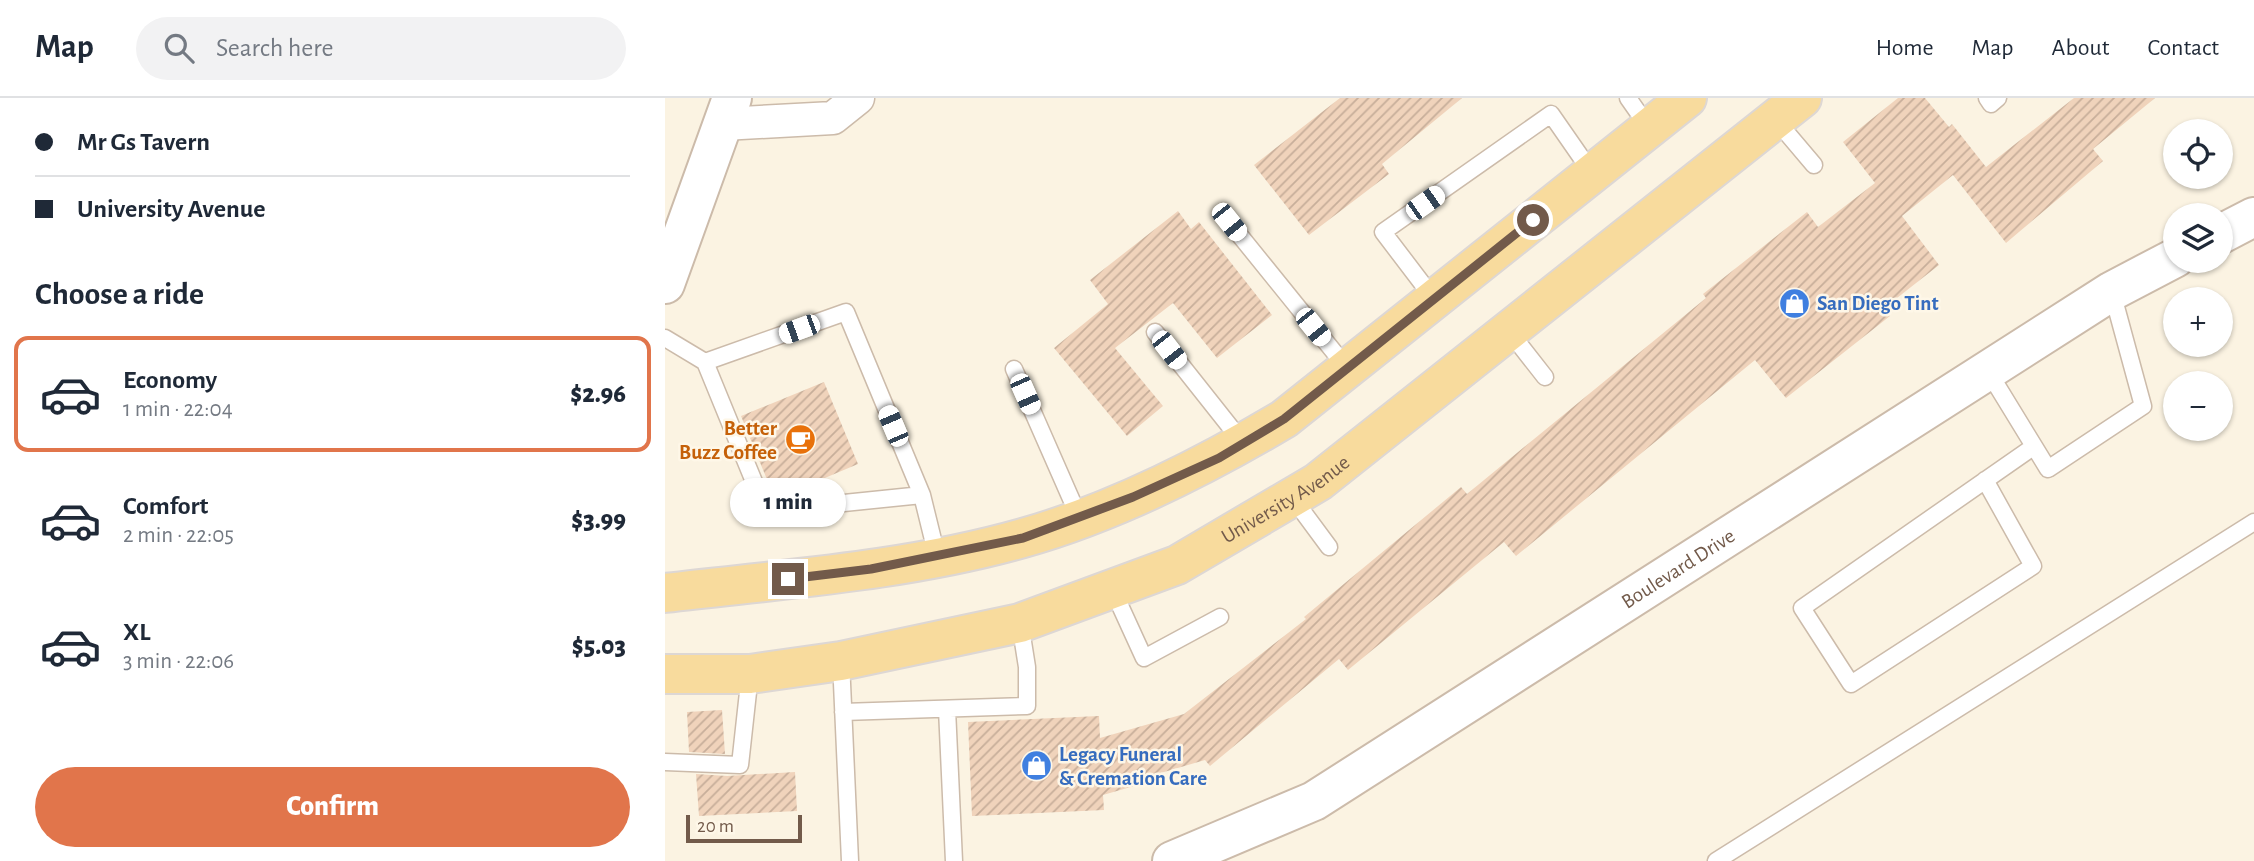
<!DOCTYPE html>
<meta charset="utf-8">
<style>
:root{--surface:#fff;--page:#f2f2f3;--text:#1f2937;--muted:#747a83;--line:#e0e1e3;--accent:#e1754b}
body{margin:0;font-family:"Alegreya Sans",sans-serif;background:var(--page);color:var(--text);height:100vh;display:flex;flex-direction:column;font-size:26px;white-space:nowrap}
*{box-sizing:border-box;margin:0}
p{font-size:23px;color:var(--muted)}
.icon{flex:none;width:38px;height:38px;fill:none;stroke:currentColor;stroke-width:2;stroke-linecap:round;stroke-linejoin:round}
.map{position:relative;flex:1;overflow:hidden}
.side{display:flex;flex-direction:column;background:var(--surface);width:665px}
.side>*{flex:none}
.top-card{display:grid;align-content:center;height:154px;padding:0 35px;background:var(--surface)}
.controls{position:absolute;left:1498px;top:21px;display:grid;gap:14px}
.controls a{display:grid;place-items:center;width:70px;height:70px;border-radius:50%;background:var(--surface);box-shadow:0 2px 5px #0004;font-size:35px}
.scale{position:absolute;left:21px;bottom:18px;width:116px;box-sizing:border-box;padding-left:7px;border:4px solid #725a4a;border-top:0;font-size:19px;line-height:24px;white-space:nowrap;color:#725a4a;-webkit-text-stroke:5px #fef7e8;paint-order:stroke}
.end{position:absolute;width:32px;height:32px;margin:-16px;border:9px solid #725a4a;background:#fff;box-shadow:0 0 0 4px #fff}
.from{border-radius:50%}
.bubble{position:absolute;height:49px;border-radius:24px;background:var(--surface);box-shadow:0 2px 5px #0004;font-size:23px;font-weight:800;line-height:49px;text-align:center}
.car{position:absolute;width:21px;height:42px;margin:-21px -10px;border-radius:9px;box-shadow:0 0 5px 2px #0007;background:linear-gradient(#fff 24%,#345 0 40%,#fff 0 76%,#345 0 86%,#fff 0)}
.top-card b{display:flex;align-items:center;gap:24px;height:66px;font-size:26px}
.top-card b+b{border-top:2px solid var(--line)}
.top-card i{width:18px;height:18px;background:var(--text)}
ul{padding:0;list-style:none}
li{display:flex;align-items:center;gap:21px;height:116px;margin:0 14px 10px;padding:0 21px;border:4px solid transparent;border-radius:14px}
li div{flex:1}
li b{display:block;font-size:26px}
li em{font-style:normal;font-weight:800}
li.on{border-color:var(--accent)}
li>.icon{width:63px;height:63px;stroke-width:1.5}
h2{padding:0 35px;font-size:32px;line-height:84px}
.button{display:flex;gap:14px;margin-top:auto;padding:14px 35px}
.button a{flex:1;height:80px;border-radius:42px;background:var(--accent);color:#fff;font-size:28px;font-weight:800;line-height:80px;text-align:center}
header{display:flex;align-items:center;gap:42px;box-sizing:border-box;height:98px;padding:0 35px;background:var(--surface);border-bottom:2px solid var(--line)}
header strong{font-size:33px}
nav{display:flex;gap:38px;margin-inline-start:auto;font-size:24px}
.search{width:490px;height:63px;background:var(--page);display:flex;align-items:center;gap:18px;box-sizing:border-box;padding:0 24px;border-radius:38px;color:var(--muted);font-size:26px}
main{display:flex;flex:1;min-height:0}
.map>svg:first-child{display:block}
.building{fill:url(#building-hatch)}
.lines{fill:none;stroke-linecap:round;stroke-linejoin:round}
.service-casing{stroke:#cba;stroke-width:19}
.minor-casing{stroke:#cba;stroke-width:35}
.tertiary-casing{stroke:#cba;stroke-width:42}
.primary-casing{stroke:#ddd7d4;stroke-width:42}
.service{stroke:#fff;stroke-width:16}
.minor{stroke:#fff;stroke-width:32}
.tertiary{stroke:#fff;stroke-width:38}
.primary{stroke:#f8db9d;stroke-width:38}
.route{stroke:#725a4a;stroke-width:9}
.labels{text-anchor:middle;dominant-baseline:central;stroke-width:5;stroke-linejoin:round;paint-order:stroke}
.shop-label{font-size:21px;font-weight:bold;fill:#366cbe;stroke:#fef7e8;text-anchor:start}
.food-label{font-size:21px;font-weight:bold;fill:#c56008;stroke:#fef7e8;text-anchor:end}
.street-label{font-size:21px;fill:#725a4a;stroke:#fef7e8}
</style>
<header>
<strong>Map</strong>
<div class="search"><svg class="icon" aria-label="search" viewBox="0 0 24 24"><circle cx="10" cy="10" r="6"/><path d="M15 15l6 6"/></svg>Search here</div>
<nav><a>Home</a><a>Map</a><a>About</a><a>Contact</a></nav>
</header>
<main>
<section class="side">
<div class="top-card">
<b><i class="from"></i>Mr Gs Tavern</b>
<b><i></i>University Avenue</b>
</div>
<h2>Choose a ride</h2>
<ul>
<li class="on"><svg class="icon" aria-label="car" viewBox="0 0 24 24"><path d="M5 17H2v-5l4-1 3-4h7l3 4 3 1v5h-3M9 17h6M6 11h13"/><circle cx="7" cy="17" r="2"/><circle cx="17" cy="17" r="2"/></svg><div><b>Economy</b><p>1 min · 22:04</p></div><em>$2.96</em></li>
<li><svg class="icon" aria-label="car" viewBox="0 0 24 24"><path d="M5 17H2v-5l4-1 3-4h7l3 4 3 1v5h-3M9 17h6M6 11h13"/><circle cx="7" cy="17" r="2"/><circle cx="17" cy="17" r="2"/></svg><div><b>Comfort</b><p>2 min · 22:05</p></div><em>$3.99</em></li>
<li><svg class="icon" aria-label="car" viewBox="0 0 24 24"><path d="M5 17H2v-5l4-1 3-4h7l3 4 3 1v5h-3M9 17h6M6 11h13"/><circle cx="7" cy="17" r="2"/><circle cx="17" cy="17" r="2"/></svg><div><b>XL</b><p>3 min · 22:06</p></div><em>$5.03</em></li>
</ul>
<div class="button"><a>Confirm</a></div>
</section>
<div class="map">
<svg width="1589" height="763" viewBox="0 0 1589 763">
<defs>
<pattern id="building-hatch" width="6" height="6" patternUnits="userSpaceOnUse" patternTransform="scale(1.75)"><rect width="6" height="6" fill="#f0d3bb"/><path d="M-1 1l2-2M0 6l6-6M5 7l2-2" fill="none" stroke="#c7ae9a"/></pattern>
</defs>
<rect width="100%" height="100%" fill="#fbf3e2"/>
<path class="building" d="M675,0H797L717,66L724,76L644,137L589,67Z
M1233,0H1260L1284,29L1287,26L1321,69L1409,0H1490L1428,51L1438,63L1341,145L1288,77L1237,118L1274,167L1218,211L1225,218L1121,300L1090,262L851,458L839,444L683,572L674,561L545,668L540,662L482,679L483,684L438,697L439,712L307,718L303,624L434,618L435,640L519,616L641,521L639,519L796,389L802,396L1041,200L1038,196L1142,114L1153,129L1210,85L1178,44Z
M513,113L526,131L534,124L607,217L552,260L508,205L450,250L498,308L462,338L389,250L443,206L425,182Z
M159,284L193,366L110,401L76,318Z
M57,612L60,656L24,654L22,614Z
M130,674L132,713L34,718L31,676L62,678Z"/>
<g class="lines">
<defs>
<path id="service" d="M963,0L984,30
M1322,0L1326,6L1333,0
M1110,21L1149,67
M564,124L682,270
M769,201L718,134L886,16L927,75
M844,233L880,279
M490,234L578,345
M0,240L40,264L101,413L257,397L181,214L40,264
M349,271L414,419
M1323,273L1383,371L1478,308L1447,194
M1320,382L1368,468L1186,586L1137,510L1368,349
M257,397L272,458
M627,399L664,449
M447,490L479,560L555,519
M176,563L185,763
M282,611L289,763
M178,614L362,608V569L355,525
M0,664L75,667L85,576
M1051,763L1589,424"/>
<path id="minor" d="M58,26L168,20L193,0"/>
<g id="tertiary">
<path d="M1556,136L1589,119"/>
<path d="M0,186L67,0"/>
<path id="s1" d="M507,763L649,703L1447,193L1510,160"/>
</g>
<g id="primary">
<path d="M0,495C119,481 242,473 358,440C447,415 540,368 619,321L1022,0"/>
<path id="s2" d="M0,576H85L176,563L355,525L512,467L653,384L1137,0"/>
</g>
</defs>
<use href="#service" class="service-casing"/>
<use href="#minor" class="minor-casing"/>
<use href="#tertiary" class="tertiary-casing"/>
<use href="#primary" class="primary-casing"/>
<use href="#service" class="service"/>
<use href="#minor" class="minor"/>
<use href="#tertiary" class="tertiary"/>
<use href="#primary" class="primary"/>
</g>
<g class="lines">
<path class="route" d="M123,481L206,471L358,440L468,399L554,360L619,321L868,122"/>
</g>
<defs>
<symbol id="shop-disc" viewBox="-11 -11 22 22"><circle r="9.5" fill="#3f7fe0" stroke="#fef7e8"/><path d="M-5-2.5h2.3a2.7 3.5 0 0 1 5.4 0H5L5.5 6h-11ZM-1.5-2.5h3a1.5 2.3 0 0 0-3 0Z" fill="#fff"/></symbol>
<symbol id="cafe-disc" viewBox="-11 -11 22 22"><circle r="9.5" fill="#e8710a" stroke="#fef7e8"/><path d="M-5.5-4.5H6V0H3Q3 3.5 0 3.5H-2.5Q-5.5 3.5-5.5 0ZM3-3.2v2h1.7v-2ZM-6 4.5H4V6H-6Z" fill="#fff"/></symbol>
</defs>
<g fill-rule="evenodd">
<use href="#shop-disc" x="1112" y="188" width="35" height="35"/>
<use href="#cafe-disc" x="118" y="324" width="35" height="35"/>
<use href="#shop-disc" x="354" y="650" width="35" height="35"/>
</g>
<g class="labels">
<g class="shop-label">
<text x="1152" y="205">San Diego Tint</text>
<text x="394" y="656">Legacy Funeral<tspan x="394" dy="24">&amp; Cremation Care</tspan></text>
</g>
<g class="food-label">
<text x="112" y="330">Better<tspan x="112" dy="24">Buzz Coffee</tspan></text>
</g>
<g class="street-label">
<text stroke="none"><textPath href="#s2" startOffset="654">University Avenue</textPath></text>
<text stroke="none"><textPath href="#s1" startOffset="586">Boulevard Drive</textPath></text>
</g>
</g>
</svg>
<div class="controls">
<a><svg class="icon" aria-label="locate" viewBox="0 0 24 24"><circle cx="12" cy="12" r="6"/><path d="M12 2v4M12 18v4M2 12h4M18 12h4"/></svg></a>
<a><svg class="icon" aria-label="layers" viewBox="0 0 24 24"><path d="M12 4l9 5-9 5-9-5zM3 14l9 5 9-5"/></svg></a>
<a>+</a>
<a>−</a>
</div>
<div class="scale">20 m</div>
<i class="end from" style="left:868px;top:122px"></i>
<i class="end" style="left:123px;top:481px"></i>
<div class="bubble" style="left:65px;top:380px;width:116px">1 min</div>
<i class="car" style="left:760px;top:105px;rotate:55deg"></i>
<i class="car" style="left:564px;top:124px;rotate:141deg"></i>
<i class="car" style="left:648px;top:229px;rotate:141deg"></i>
<i class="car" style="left:134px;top:231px;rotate:250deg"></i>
<i class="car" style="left:504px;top:252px;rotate:142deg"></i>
<i class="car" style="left:360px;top:296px;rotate:156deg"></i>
<i class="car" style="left:228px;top:328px;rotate:337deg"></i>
</div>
</main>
